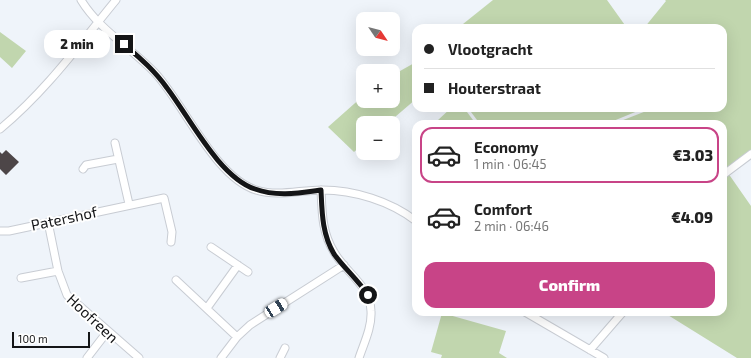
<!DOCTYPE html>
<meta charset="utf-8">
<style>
:root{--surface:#fff;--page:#f2f2f2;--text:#222;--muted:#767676;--line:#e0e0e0;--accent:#c84487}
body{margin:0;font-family:"Exo 2",sans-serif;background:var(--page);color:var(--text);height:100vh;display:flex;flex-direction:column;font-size:15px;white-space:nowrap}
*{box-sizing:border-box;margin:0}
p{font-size:13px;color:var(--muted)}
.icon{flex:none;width:22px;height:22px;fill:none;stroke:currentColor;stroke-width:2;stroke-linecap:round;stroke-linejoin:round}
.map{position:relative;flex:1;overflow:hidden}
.drawer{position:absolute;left:412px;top:120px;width:315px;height:196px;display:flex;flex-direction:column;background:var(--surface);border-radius:12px;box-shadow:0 4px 16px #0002}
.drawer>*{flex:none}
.guide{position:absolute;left:412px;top:24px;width:315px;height:88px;border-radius:12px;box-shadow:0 4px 16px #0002;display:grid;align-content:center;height:88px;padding:0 12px;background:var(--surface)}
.needle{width:26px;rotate:125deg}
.fabs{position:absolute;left:356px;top:12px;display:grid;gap:8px}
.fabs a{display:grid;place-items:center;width:44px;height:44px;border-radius:8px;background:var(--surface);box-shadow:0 4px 16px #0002;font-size:20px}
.scale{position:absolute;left:12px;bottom:10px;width:78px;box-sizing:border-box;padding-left:4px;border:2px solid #141517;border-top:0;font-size:11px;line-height:14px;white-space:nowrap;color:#141517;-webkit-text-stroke:3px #fff;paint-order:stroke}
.end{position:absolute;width:18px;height:18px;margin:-9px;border:5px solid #141517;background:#fff;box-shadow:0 0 0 2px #fff}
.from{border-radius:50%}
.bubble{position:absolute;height:28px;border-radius:12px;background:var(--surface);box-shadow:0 4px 16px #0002;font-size:13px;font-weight:800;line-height:28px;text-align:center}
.car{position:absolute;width:12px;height:24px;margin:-12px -6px;border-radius:5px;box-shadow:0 0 3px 1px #0007;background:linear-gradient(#fff 24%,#345 0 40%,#fff 0 76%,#345 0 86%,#fff 0)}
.guide b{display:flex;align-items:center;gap:14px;height:38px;font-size:15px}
.guide b+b{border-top:1px solid var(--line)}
.guide i{width:10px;height:10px;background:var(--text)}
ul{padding:7px 0 0;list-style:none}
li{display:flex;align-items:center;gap:12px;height:56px;margin:0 8px 6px;padding:0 4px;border:2px solid transparent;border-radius:12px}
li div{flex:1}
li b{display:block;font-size:15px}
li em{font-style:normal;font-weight:800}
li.current{border-color:var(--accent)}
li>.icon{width:36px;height:36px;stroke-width:1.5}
.cta{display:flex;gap:8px;margin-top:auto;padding:8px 12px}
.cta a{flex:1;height:46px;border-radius:12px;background:var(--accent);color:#fff;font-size:16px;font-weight:800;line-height:46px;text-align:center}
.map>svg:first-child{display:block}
.green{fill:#c1d6ae}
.building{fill:#4d4648}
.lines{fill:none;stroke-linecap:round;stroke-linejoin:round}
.minor-casing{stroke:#c8ccd3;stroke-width:9}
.minor{stroke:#fff;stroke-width:7}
.route{stroke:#141517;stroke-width:5}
.labels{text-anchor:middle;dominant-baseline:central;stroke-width:4;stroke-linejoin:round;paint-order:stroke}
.street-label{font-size:15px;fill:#141517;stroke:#fff}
</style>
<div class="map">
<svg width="751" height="358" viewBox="0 0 751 358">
<rect width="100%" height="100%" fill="#eff4fa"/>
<path class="green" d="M493,0H607L627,28H465L463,24Z
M665,0H751V156L728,173L751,206V358H737L663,312H723V124H613L654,108H723V28H644L666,1Z
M0,32L26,51L12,68L0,57Z
M416,62V99L388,123H363V144L354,152L328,127L363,96V101H393V75Z
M451,108H464L476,124H442L438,120Z
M468,108H645L606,124H480Z
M442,313L506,331L499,353L507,358H441L442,355L431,352Z"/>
<path class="building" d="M6,150L19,162L6,175L0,169V152L2,154Z"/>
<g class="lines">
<defs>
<path id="minor" d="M81,0C99,30 133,49 156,74C185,106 215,177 256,190C279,197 299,190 322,190C354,190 390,201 416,221
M0,129C45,92 79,45 116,0
M115,143L129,204
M83,169L86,165L118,159
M723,175L751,154
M321,190C322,212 322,233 334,252C345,272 370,285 371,311C372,327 364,343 359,358
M48,222L58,271L67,295L139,358
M0,231H9L164,198L172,232L171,242
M211,247L248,272
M21,278L58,271
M176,280L237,337
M207,308L238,265
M525,312L604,358
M590,350L623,312
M87,358L107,332
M221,358L237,337L250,325L344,265
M280,358L285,348"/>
</defs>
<use href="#minor" class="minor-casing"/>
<use href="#minor" class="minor"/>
</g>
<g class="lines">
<path class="route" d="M124,44C140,58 155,71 167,88C190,118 219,177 255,189C277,197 299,193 321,190C322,212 322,234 334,254C344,268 358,280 368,295"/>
</g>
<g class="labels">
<g class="street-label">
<text transform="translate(64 218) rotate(-12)">Patershof</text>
<text transform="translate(93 318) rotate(43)">Hoofreen</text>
</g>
</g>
</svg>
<div class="fabs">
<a><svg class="needle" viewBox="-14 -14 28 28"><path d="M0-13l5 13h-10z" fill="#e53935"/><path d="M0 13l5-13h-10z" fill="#767676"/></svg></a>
<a>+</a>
<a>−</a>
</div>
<div class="scale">100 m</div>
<i class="end from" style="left:368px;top:295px"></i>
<i class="end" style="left:124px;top:44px"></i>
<div class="bubble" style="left:44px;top:30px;width:66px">2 min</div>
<i class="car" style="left:276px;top:308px;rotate:58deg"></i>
<div class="guide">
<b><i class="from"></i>Vlootgracht</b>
<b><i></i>Houterstraat</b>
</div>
<section class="drawer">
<ul>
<li class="current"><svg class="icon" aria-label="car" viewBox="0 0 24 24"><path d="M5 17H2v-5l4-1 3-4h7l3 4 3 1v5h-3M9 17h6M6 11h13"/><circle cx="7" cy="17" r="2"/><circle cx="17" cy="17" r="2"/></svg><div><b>Economy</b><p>1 min · 06:45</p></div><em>€3.03</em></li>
<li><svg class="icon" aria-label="car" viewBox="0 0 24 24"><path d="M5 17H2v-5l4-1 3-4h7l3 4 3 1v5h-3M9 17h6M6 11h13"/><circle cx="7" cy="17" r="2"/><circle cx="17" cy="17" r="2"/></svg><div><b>Comfort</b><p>2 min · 06:46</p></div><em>€4.09</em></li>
</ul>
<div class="cta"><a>Confirm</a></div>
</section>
</div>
